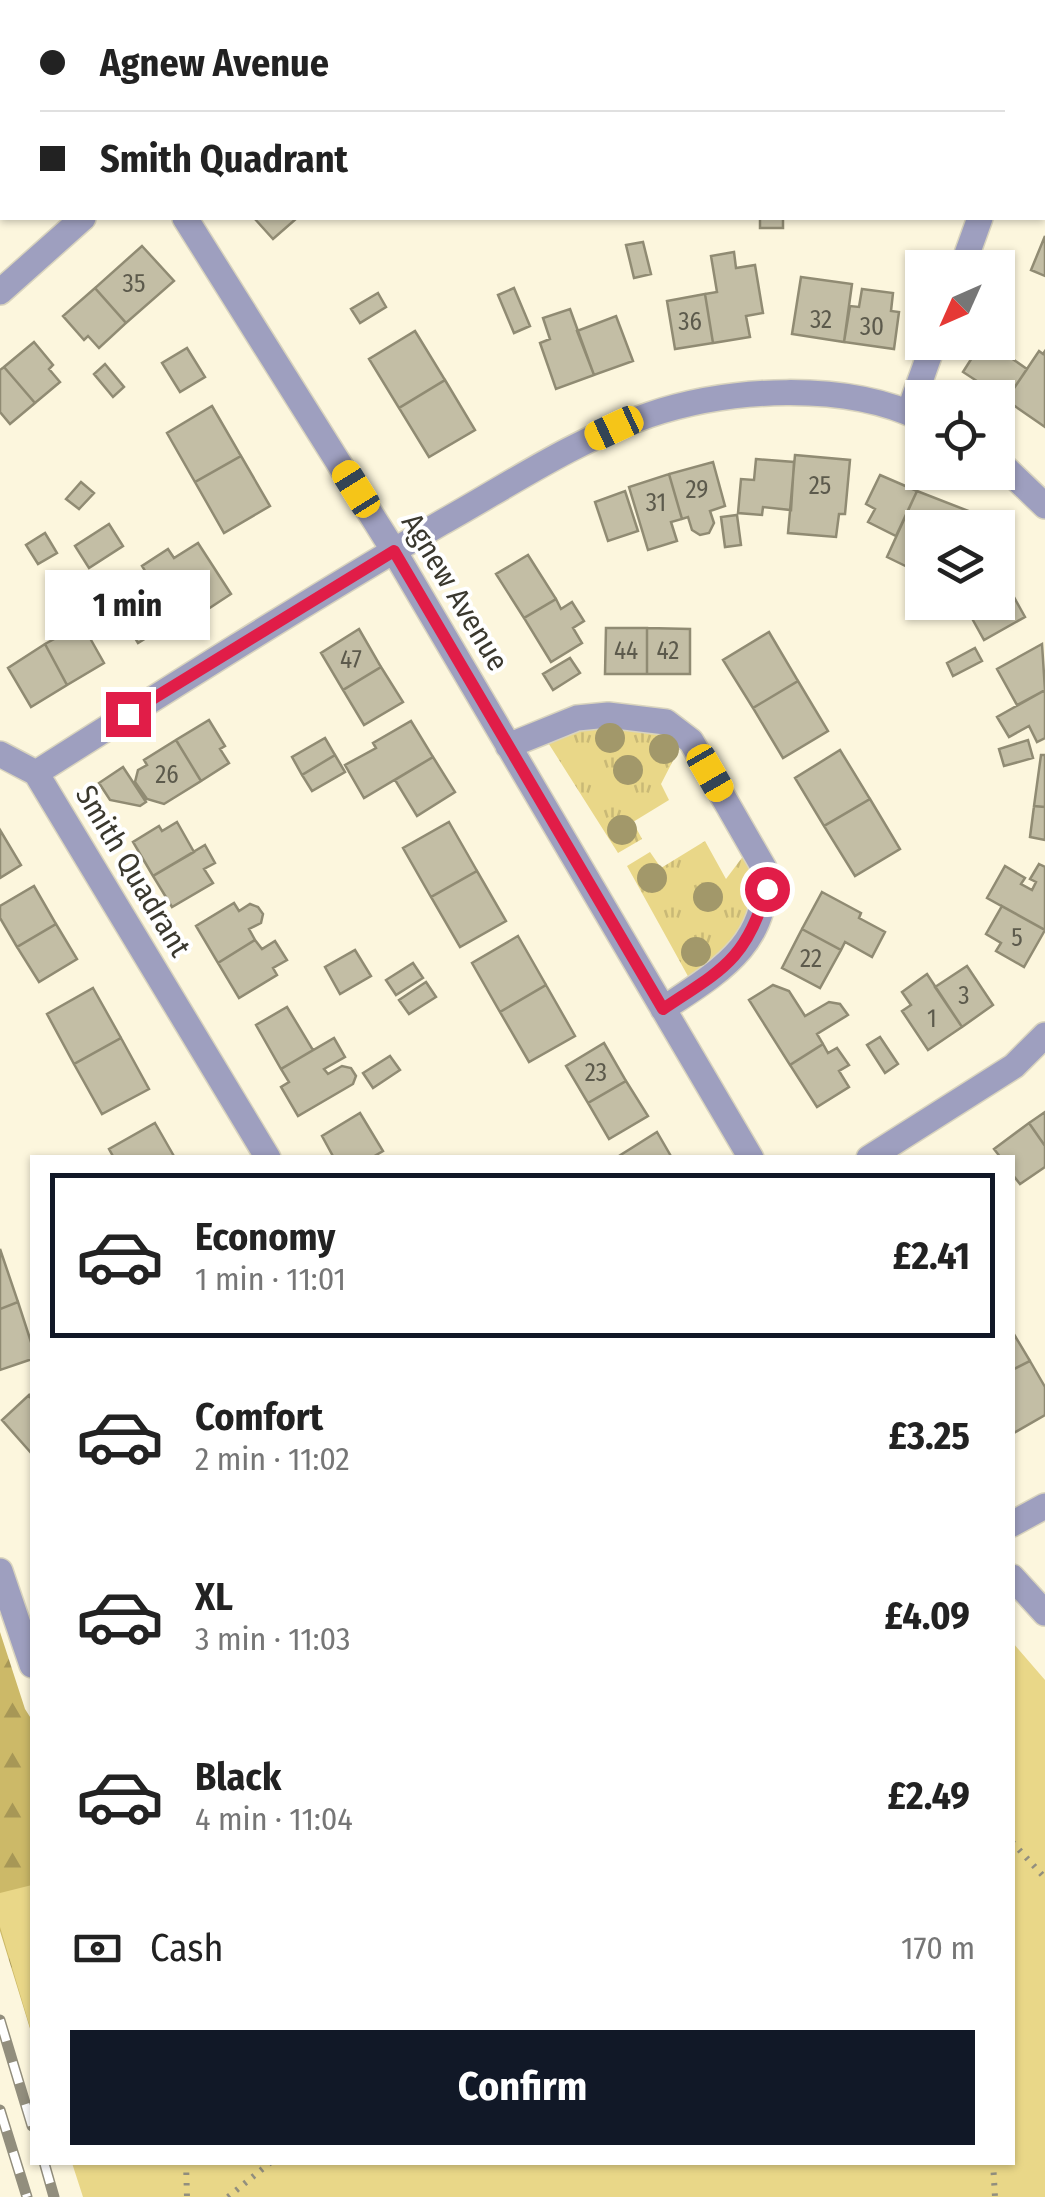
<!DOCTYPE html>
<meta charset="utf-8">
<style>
:root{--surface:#fff;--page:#f2f2f2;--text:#222;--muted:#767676;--line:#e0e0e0;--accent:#111827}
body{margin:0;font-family:"Fira Sans Condensed",sans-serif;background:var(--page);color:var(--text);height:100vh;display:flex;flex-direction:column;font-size:38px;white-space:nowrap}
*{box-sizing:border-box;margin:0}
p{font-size:32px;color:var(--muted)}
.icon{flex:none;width:55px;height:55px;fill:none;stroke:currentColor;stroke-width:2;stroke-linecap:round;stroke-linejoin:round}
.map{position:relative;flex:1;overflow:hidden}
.drawer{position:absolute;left:30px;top:1155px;width:985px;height:1010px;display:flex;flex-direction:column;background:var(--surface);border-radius:0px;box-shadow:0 2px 8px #0004}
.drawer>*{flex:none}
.top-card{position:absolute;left:0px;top:0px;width:1045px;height:220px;box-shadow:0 2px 8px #0004;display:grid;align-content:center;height:220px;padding:0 40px;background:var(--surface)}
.needle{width:65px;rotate:225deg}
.controls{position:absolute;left:905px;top:250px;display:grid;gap:20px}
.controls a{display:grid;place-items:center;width:110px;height:110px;border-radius:0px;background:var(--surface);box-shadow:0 2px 8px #0004;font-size:50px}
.end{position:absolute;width:45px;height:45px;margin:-22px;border:12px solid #e11d48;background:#fff;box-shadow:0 0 0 5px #fff}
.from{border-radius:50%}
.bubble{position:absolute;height:70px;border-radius:0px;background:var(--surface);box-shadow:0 2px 8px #0004;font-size:32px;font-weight:700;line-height:70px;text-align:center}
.car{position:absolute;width:30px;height:60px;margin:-30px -15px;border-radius:12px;box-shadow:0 0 8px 2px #0007;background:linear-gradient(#f5c518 24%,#345 0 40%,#f5c518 0 76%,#345 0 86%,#f5c518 0)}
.top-card b{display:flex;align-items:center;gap:35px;height:95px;font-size:38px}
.top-card b+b{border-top:2px solid var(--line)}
.top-card i{width:25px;height:25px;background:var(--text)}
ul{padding:18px 0 0;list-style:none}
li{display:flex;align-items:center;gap:30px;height:165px;margin:0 20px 15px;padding:0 20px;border:5px solid transparent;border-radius:0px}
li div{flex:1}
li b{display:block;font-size:38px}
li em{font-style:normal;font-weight:700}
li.selected{border-color:var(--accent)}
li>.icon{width:90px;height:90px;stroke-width:1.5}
.pay{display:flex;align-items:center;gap:25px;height:110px;padding:0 40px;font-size:38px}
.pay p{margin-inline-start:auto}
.button{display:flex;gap:20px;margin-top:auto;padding:20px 40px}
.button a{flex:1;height:115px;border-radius:0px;background:var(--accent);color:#fff;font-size:40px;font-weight:700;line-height:115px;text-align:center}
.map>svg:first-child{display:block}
.grass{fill:url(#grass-tufts)}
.forest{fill:url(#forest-firs)}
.park{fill:#e9d788}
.building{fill:#c3bea5;stroke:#908b73;stroke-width:2.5}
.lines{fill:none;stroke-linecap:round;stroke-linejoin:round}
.minor-casing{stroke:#d9d4be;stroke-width:28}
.path{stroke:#928f7e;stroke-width:6;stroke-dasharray:2.5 8;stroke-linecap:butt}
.minor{stroke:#9e9fbf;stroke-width:25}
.rail-casing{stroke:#928e7d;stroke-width:11}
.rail{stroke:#fff;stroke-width:8;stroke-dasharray:22;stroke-linecap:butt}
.tree{fill:#a2986a}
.route{stroke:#e11d48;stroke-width:12}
.labels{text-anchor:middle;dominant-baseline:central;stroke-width:8;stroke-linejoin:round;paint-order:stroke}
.number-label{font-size:25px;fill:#5c5a4c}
.street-label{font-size:30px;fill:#3a382e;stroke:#fff}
</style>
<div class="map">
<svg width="1045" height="2197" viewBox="0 0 1045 2197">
<defs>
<pattern id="grass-tufts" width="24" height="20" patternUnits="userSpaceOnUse" patternTransform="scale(2.5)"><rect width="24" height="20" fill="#e9d788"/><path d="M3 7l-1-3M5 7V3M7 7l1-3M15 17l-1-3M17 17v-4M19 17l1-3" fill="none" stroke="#c9b976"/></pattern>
<pattern id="forest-firs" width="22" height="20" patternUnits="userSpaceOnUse" patternTransform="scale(2.5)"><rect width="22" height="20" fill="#ccb968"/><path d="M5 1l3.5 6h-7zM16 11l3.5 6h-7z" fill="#a79756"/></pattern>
</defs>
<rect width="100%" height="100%" fill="#fcf6dd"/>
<path class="grass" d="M607,725L663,731L681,745L661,784L669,800L633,822L642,839L618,853L547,741L582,728Z
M705,841L726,879L744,855C771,916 732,944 689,978L627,866L650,852L661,868Z"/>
<path class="forest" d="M0,1632L25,1709L32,1720V2035L0,1931Z"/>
<path class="park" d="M1013,1643L1045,1680V2197H83L72,2163L1012,2162Z
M32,1885V2034L0,1927V1893Z"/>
<path class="building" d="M476,0H531L532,2H478Z
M531,0H584L585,2H532Z
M1042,72L1045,73V114L1042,113Z
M0,89L2,91L0,167Z
M254,218H297L273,239Z
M760,218H783V228H760Z
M1045,236V276L1031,270Z
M643,242L651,274L634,278L626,245Z
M142,246L174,281L126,323L95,288Z
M734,252L736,268L755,265L763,313L746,316L750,337L713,343L705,294L717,292L711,256Z
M801,277L852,284L844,342L792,334Z
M95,288L126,323L99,348L88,336L84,340L63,316Z
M514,288L530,326L514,333L498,295Z
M862,289L893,293L891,311L899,312L894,349L844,342L850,306L859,307Z
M378,293L386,307L360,323L351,309Z
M705,294L713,343L675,349L667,301Z
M570,309L594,375L556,389L540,343L550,339L543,318Z
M616,316L633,361L594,375L577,331Z
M415,331L445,380L399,408L369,359Z
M34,342L53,365L49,369L60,382L35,403L4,367Z
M982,342H988L1027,369L1006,400L963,372Z
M187,348L205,377L180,392L162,363Z
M1039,351L1043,354L1045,351V427L1006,400Z
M105,364L124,387L113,397L94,374Z
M4,367L35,403L10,424L0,412V370Z
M445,380L475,430L429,457L399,408Z
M212,406L241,456L195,482L167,433Z
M795,455L850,460L845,514H839L836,537L788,533Z
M241,456L270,506L224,533L195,482Z
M756,459L794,462L791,510L763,507L762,515L738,513L741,479L754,480Z
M713,462L725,506L710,511L714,523L709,533L700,535L692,530L688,517L682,519L669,474Z
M669,474L682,519L671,522L677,541L648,550L629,487Z
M880,475L917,491L896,536L868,522L875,509L866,504Z
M81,482L94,493L79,509L66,499Z
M625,491L638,531L608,541L595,502Z
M917,491L971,512L963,528H922V574L887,557Z
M737,515L741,545L725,547L721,517Z
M109,524L123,546L89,568L75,546Z
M45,533L57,553L38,564L26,545Z
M998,542L1008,561L998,567Z
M198,543L231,594L205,611L200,604L175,620L142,566L168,549L174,558Z
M528,555L556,599L524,618L496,574Z
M1005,581L1025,617L984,640L964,604L998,602V586Z
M151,582L175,620L138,643L115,605Z
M556,599L561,609L572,602L584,621L573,628L582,643L551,662L524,618Z
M937,602H967L944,615Z
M82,624L104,663L67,685L45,644Z
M606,628H647V674H605Z
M647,628L690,629V674H647Z
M359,629L381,667L343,690L321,653Z
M769,632L798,681L753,708L723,660Z
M45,644L67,685L31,707L8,668Z
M1042,644L1045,690L1017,705L997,669Z
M975,648L982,661L953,676L947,663Z
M570,658L580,673L553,690L543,674Z
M381,667L403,702L364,725L343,690Z
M798,681L828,731L783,758L753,708Z
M1045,690V738L1037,742L1029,726L1009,737L997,717Z
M209,720L225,746L220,749L229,763L201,781L176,740Z
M411,721L433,757L364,798L345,765L376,748L373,743Z
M325,738L335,755L302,775L292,757Z
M176,740L201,781L164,804L147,799L135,782L138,770L147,765L144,760Z
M1028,740L1033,758L1004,766L999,749Z
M840,750L870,799L824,826L795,778Z
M335,755L345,772L312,791L302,775Z
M1041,755H1045V807L1034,806Z
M433,757L455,792L417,816L395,780Z
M123,767L146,802L140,806L110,800L99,783Z
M870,799L900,849L855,876L824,826Z
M1034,806L1045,807V840L1030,837Z
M177,822L194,852L153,876L133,842L159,826L162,831Z
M449,822L477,871L431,897L403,848Z
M0,830L21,865L0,878Z
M205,845L215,863L204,869L213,883L172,907L153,876Z
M1039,864L1045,867V930L987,898L1005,866L1025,878L1021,884L1032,890L1036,882L1030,879Z
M477,871L506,921L460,947L431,897Z
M34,886L56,924L17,947L0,918V906Z
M822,892L861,913L859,918L885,932L872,957L845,942L841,950L802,929Z
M234,903L239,911L250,904L258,907L263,914L261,923L249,929L255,940L218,963L196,926Z
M1002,906L1045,930L1024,967L996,951L1001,943L986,934Z
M56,924L77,959L39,982L17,947Z
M802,929L841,950L820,988L782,968Z
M518,936L546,985L500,1012L472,963Z
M255,940L262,949L275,941L287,960L273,968L277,975L239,998L218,963Z
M355,950L371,976L340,994L325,967Z
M413,963L423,978L396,995L386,980Z
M967,966L993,1005L962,1027L935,987Z
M927,974L962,1027L928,1050L902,1011L911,1005L902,992Z
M426,982L436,997L409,1014L399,1000Z
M546,985L575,1036L529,1062L500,1012Z
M773,985L789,991L805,1016L829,1002L840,1004L848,1015L817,1034L823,1044L790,1065L749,1000Z
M93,988L121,1038L74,1064L47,1014Z
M287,1007L313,1050L281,1069L256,1025Z
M880,1037L898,1064L885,1073L867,1045Z
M121,1038L149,1089L102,1114L74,1064Z
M334,1038L345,1057L324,1069L328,1074L342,1066L351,1068L356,1076L353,1084L298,1116L281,1087L289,1082L281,1069Z
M604,1043L626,1081L588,1103L566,1066Z
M823,1044L828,1053L837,1048L849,1065L839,1071L849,1087L817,1107L790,1065Z
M390,1056L400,1070L373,1088L363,1073Z
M626,1081L648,1116L609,1139L588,1103Z
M1045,1112V1146L1029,1123Z
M360,1113L383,1151L371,1158H334L322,1136Z
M155,1123L175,1158H114L109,1149Z
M1029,1123L1045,1146V1167L1020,1184L1012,1174V1158H1001L994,1149Z
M657,1132L672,1158H620L619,1156Z
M0,1249L18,1302L0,1309Z
M18,1302L32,1345V1359L0,1370V1309Z
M1012,1331L1030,1361L1012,1370Z
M1030,1361L1045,1387V1415L1012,1434V1370Z
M29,1395L32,1400V1454L2,1420Z"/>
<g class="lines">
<defs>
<path id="minor" d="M11,0L13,2
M321,2L324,0
M185,218L394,551L751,1158
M962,268L980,218
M0,292L83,218
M909,412L934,342
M998,461L1045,506
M508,746L577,718L608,715L666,722L691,741L764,868C772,943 717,973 663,1009
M0,754L36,773
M268,1158L36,773C170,688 304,603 441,523C509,485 575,440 649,415C729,388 845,381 922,419
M869,1158L1014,1066L1045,1035
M1012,1524L1045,1506
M0,1571L32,1665
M1012,1577L1045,1613"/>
</defs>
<use href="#minor" class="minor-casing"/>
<path class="path" d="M1012,1842L1045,1878
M186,2162L187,2197
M993,2162L995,2197
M228,2197L271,2162"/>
<use href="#minor" class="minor"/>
<defs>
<path id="rail" d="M0,2020L32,2126
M0,2110L27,2197
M44,2162L54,2197"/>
</defs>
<use href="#rail" class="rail-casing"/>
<use href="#rail" class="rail"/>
</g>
<g class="tree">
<circle cx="610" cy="738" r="15"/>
<circle cx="664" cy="749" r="15"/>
<circle cx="628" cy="770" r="15"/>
<circle cx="622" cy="830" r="15"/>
<circle cx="652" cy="878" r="15"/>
<circle cx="708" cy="897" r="15"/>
<circle cx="696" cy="952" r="15"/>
</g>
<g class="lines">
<path class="route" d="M128,714L394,551L663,1009C721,970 746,961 767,889"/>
</g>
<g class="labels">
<g class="number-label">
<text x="134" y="284">35</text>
<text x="821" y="320">32</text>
<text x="690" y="322">36</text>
<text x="872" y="327">30</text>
<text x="820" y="486">25</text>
<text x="697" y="490">29</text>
<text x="656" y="503">31</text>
<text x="626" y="651">44</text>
<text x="668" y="651">42</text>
<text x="351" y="660">47</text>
<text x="167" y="775">26</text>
<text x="1017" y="938">5</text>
<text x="811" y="959">22</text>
<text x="964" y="996">3</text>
<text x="932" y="1019">1</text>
<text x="596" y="1073">23</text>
</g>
<g class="street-label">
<text transform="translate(455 592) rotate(59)">Agnew Avenue</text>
<text transform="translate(133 871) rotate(59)">Smith Quadrant</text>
</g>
</g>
</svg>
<div class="controls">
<a><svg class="needle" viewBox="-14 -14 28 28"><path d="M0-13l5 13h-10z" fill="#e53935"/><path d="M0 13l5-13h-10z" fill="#767676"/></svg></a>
<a><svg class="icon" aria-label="locate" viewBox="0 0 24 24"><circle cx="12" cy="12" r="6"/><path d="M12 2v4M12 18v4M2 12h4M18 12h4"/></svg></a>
<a><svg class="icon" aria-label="layers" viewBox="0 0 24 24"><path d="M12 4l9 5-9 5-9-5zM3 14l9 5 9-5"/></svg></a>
</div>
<i class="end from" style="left:767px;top:889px"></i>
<i class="end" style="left:128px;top:714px"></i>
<div class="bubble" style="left:45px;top:570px;width:165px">1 min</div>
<i class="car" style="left:614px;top:428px;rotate:245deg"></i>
<i class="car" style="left:356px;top:489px;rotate:328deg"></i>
<i class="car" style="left:710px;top:773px;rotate:150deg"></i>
<div class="top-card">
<b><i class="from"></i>Agnew Avenue</b>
<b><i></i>Smith Quadrant</b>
</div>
<section class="drawer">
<ul>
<li class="selected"><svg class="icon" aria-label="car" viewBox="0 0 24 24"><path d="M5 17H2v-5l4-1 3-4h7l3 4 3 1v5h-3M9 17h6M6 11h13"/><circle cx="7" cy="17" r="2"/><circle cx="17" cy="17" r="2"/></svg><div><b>Economy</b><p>1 min · 11:01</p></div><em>£2.41</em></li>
<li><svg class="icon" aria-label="car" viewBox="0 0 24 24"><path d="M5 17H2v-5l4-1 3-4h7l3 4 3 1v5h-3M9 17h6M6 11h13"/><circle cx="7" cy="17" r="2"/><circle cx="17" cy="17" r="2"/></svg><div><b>Comfort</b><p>2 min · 11:02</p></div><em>£3.25</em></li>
<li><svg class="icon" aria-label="car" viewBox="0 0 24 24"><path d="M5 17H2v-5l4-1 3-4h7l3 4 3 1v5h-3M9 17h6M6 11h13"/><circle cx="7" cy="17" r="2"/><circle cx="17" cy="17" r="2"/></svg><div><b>XL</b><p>3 min · 11:03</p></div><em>£4.09</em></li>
<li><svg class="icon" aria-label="car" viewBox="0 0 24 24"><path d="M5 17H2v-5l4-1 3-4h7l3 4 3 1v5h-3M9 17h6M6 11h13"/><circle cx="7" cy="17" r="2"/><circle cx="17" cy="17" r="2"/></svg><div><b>Black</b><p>4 min · 11:04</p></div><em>£2.49</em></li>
</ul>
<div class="pay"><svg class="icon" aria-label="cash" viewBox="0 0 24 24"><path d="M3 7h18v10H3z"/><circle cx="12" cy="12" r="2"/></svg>Cash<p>170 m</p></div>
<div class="button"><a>Confirm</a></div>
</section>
</div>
